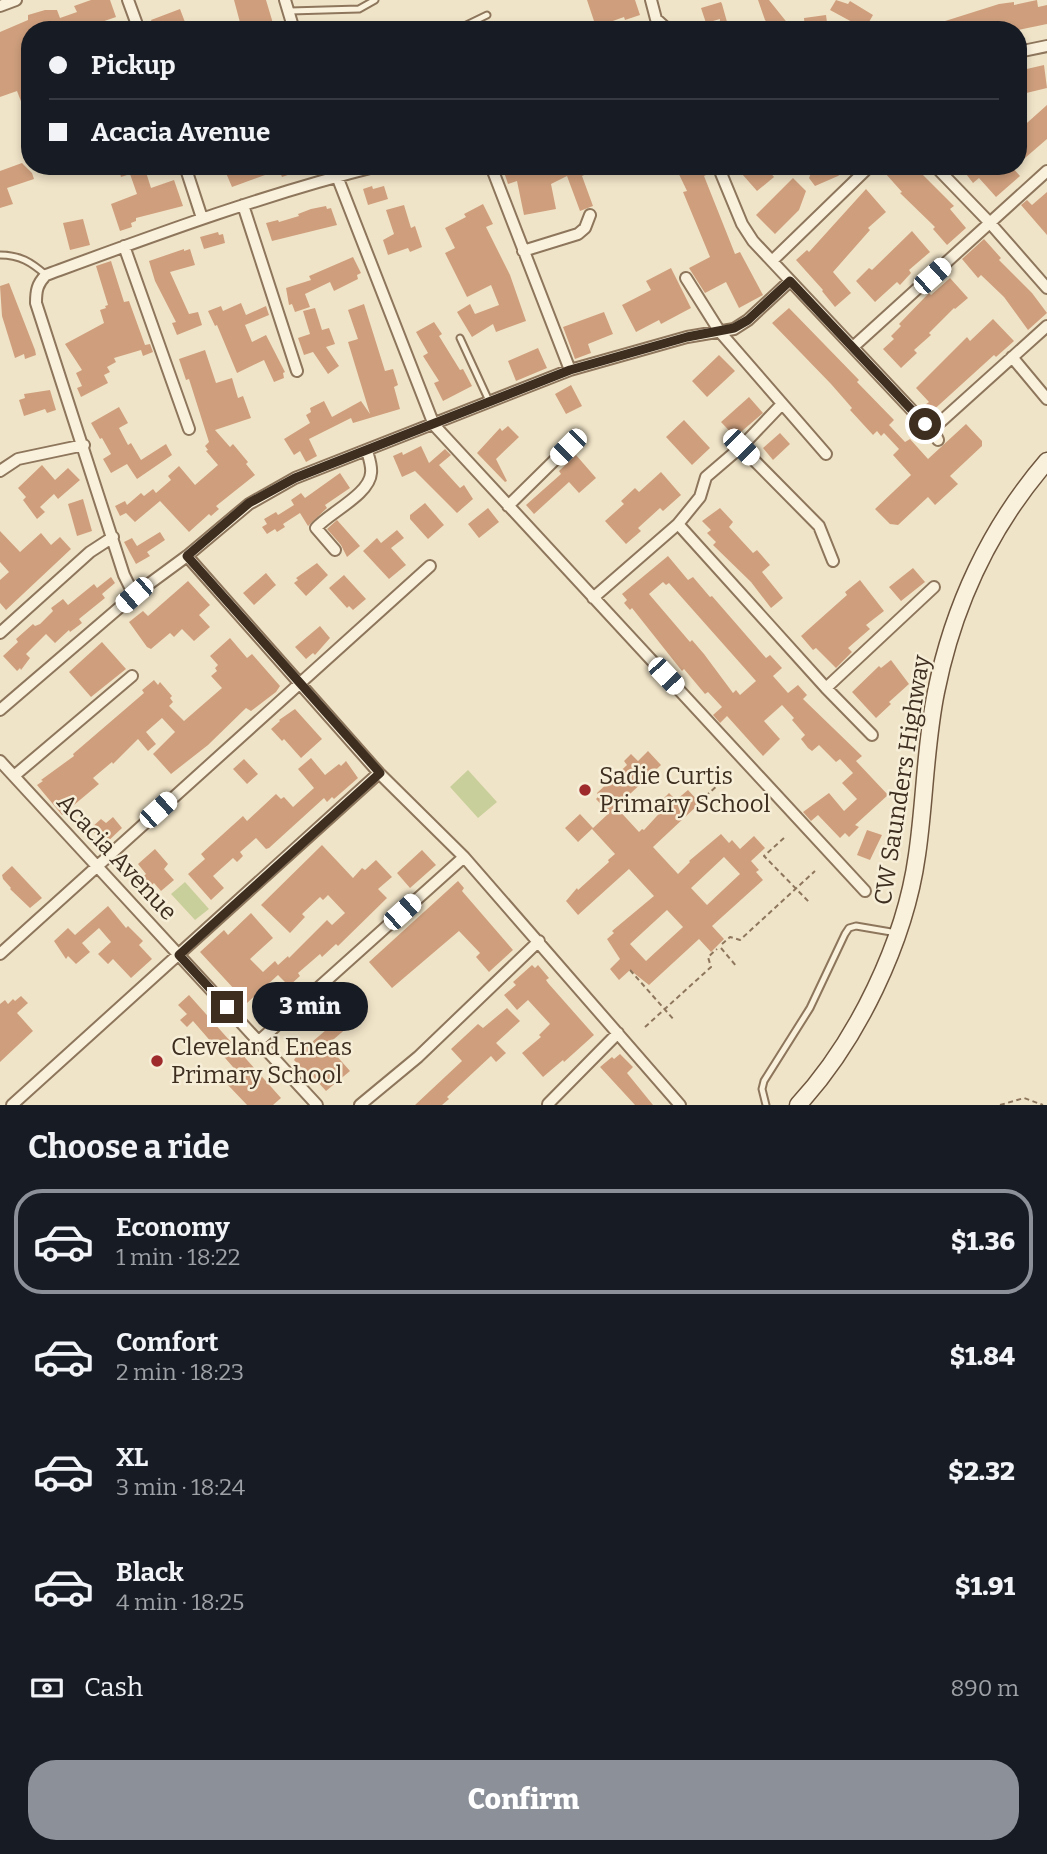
<!DOCTYPE html>
<meta charset="utf-8">
<style>
:root{--surface:#171b24;--page:#242831;--text:#f1f3f6;--muted:#9ea1a6;--line:#363941;--accent:#8c9099}
body{margin:0;font-family:Bitter,serif;background:var(--page);color:var(--text);height:100vh;display:flex;flex-direction:column;font-size:26px;white-space:nowrap}
*{box-sizing:border-box;margin:0}
p{font-size:23px;color:var(--muted)}
.icon{flex:none;width:38px;height:38px;fill:none;stroke:currentColor;stroke-width:2;stroke-linecap:round;stroke-linejoin:round}
.map{position:relative;height:1105px;overflow:hidden}
.panel{display:flex;flex-direction:column;background:var(--surface);flex:1}
.panel>*{flex:none}
.banner{position:absolute;left:21px;top:21px;width:1006px;height:154px;border-radius:28px;box-shadow:0 4px 10px #0003;display:grid;align-content:center;height:154px;padding:0 28px;background:var(--surface)}
.end{position:absolute;width:32px;height:32px;margin:-16px;border:9px solid #3d2e20;background:#fff;box-shadow:0 0 0 4px #fff}
.from{border-radius:50%}
.bubble{position:absolute;height:49px;border-radius:24px;background:var(--surface);box-shadow:0 4px 10px #0003;font-size:23px;font-weight:800;line-height:49px;text-align:center}
.car{position:absolute;width:21px;height:42px;margin:-21px -10px;border-radius:9px;box-shadow:0 0 5px 2px #0007;background:linear-gradient(#fff 24%,#345 0 40%,#fff 0 76%,#345 0 86%,#fff 0)}
.banner b{display:flex;align-items:center;gap:24px;height:66px;font-size:26px}
.banner b+b{border-top:2px solid var(--line)}
.banner i{width:18px;height:18px;background:var(--text)}
ul{padding:0;list-style:none}
li{display:flex;align-items:center;gap:21px;height:105px;margin:0 14px 10px;padding:0 14px;border:4px solid transparent;border-radius:28px}
li div{flex:1}
li b{display:block;font-size:26px}
li em{font-style:normal;font-weight:800}
li.on{border-color:var(--accent)}
li>.icon{width:63px;height:63px;stroke-width:1.5}
h2{padding:0 28px;font-size:32px;line-height:84px}
.pay{display:flex;align-items:center;gap:18px;height:77px;padding:0 28px;font-size:26px}
.pay p{margin-inline-start:auto}
.cta{display:flex;gap:14px;margin-top:auto;padding:14px 28px}
.cta a{flex:1;height:80px;border-radius:28px;background:var(--accent);color:#fff;font-size:28px;font-weight:800;line-height:80px;text-align:center}
.map>svg:first-child{display:block}
.green{fill:#c9cf9b}
.building{fill:#cf9f7d;fill-rule:evenodd}
.lines{fill:none;stroke-linecap:round;stroke-linejoin:round}
.service-casing{stroke:#8d765c;stroke-width:9}
.minor-casing{stroke:#8d765c;stroke-width:14}
.secondary-casing{stroke:#6f573f;stroke-width:19}
.path{stroke:#8d765c;stroke-width:2;stroke-dasharray:5 3.5;stroke-linecap:butt}
.service{stroke:#faf1dc;stroke-width:5}
.minor{stroke:#faf1dc;stroke-width:10}
.secondary{stroke:#faf1dc;stroke-width:16}
.route{stroke:#3d2e20;stroke-width:9}
.poi-dot{fill:#9e2a2b;stroke:#f7eed8;stroke-width:2.5}
.labels{text-anchor:middle;dominant-baseline:central;stroke-width:5;stroke-linejoin:round;paint-order:stroke}
.poi-label{font-size:24px;fill:#3d2e20;stroke:#f7eed8;text-anchor:start}
.street-label{font-size:24px;fill:#3d2e20;stroke:#f7eed8}
</style>
<div class="map">
<svg width="1047" height="1105" viewBox="0 0 1047 1105">
<rect width="100%" height="100%" fill="#f0e4c8"/>
<path class="green" d="M468,770L497,802L478,818L450,787Z
M185,882L209,909L195,920L171,894Z"/>
<path class="building" d="M91,0H110L116,17L93,25L95,30H76L75,26L64,30H30L29,122L17,91L0,97V32L28,20V15L45,10H57L60,18L77,12L74,6Z
M234,0H266L275,30H242Z
M587,0H635L640,15L625,20L624,17L596,27Z
M758,0H769L793,30H773L765,20Z
M836,0L848,4L850,1L873,15L865,29L830,10Z
M1037,0L1038,7L1047,5V24L1018,30H945L942,22L999,4L1014,2V5Z
M721,2L722,4L729,29H719L720,19L706,23L701,8Z
M180,9L188,30H155L151,20Z
M826,15L828,30H805L804,18Z
M1044,65L1047,88L1018,95V71Z
M1047,105V139L1018,164V131Z
M22,163L32,173L34,179L7,188L13,204L0,208V171Z
M118,166H148L145,169L151,188L174,180L183,206L136,218V221L131,223L132,227L120,231L111,204L137,194L130,174L121,177Z
M223,166H308V168L282,177L279,170L232,187Z
M502,166H604L582,176L593,206L580,211L567,176L551,184L556,209L524,215L517,181L508,184Z
M675,166H702L706,175L704,176L735,254L740,252L763,295L739,308L726,282L705,293L689,268L710,257L683,192L687,191Z
M735,166H765L774,177L757,191Z
M814,166H852L838,176L815,186L809,178Z
M892,166H914L954,206L950,209L966,228L947,245L933,229L935,227L900,193L902,192L885,173Z
M960,166H1011L1020,176L996,197L979,178L973,183Z
M793,178L806,191L799,210L775,234L756,215Z
M372,186L373,189L384,186L388,199L368,205L363,189Z
M866,189L886,212L868,228L870,230L833,272L851,293L835,307L822,291L823,290L796,260L807,250L809,252Z
M1047,192V235L1021,205L1027,200L1032,205Z
M483,204L493,224L486,227L510,275L526,321L496,332L493,324L472,337L457,312L470,304L475,314L499,305L491,285L467,297L445,253L455,248L445,228L466,217L464,214Z
M404,205L411,228L415,226L422,247L410,252L408,248L388,255L383,240L394,234L386,210Z
M326,206L327,209L331,208L337,225L272,241L266,223L278,220L279,222L299,216L298,214L311,209Z
M83,219L90,245L70,250L63,223Z
M912,231L930,252L909,270L911,273L900,285L897,282L875,302L856,281L869,268L872,270Z
M218,232L219,235L223,234L225,243L204,249L200,237Z
M984,239L1001,258L999,260L1032,293L1047,313L1028,330L1004,297L981,275L978,278L962,259Z
M184,249V251L190,249L195,265L170,272L189,314L198,312L202,325L177,335L172,323L176,322L155,281L149,261Z
M353,257L361,273L357,275L358,279L334,291L330,282L305,294L310,307L295,312L292,304L289,305L286,288L311,280L309,276Z
M111,261L124,302L129,301L145,345L150,344L153,352L143,356L141,350L114,358L116,362L107,367L110,372L104,375L108,383L81,397L77,388L82,386L76,373L82,370L65,344L104,323L100,310L106,308L105,306L108,305L96,266Z
M671,268L691,308L661,324L659,320L636,332L622,305L651,290L646,281Z
M950,278L968,298L955,309L954,308L929,333L931,335L914,350L917,353L901,368L883,349L894,339L891,336L901,326L899,324L929,293L931,295Z
M9,283L35,350L36,355L25,359L24,354L15,358L2,316L0,286Z
M241,303L246,315L266,306L269,315L245,325L252,342L266,335L285,372L283,373L284,378L274,382L264,360L237,373L217,325L215,326L208,311L221,306L223,311Z
M364,304L385,371L393,369L398,385L394,387L400,409L353,423L351,418L309,439L317,456L306,462L300,451L294,455L284,439L310,423L306,415L311,412L310,408L324,401L332,417L361,401L370,414L348,342L358,339L348,310Z
M315,308L322,330L329,328L335,344L326,347L339,366L328,374L313,352L304,355L298,338L310,334L303,311Z
M789,308L859,380L857,382L894,420L889,425L905,442L910,439L928,459L966,424L982,441V446L950,476L958,484L935,505L928,497L898,525L890,524L875,509L911,475L893,455L899,449L884,433L881,436L877,431L873,435L850,410L852,408L831,384L772,323Z
M604,312L613,334L588,344L591,353L575,359L563,327Z
M993,319L1014,341L996,357L994,355L929,414L922,407L929,402L916,388L967,337L970,341Z
M434,322L442,334L439,336L460,370L463,369L472,386L443,401L434,383L439,381L423,356L428,353L416,332Z
M538,348L547,368L516,381L508,361Z
M205,350L216,383L232,378L238,398L243,396L251,418L215,430L230,447L233,444L248,462L246,464L255,475L216,506L219,509L211,516L209,514L189,532L160,501L135,522L126,513L120,516L115,506L125,501L127,505L141,493L144,496L153,489L156,493L171,480L168,476L179,466L195,485L218,465L206,451L208,450L205,446L209,442L189,379L186,380L179,359Z
M719,355L735,371L707,397L692,381Z
M571,385L582,406L566,414L555,394Z
M50,390L56,410L47,413L45,409L24,416L19,400L25,398L24,394Z
M749,397L763,413L735,437L721,422Z
M119,407L128,423L119,428L128,445L131,443L141,460L166,444L172,455L137,479L127,464L111,473L103,459L111,454L102,438L100,439L91,423Z
M684,420L710,448L692,465L666,437Z
M508,426L519,437L496,459L507,481L505,482L477,453L500,428L502,431Z
M780,433L790,444L773,460L763,448Z
M421,446L429,463L445,449L451,455L439,465L460,488L464,485L473,499L457,513L415,471L402,477L393,456L402,452L403,455Z
M576,455L596,478L579,493L569,482L534,514L526,505L561,474L559,471Z
M42,465L55,480L68,468L80,480L58,499L54,494L40,507L45,512L37,519L23,500L26,497L18,488Z
M661,472L681,495L663,511L660,508L638,528L641,531L626,544L605,521L624,504L621,501L635,488L639,492Z
M340,473L350,488L325,505L327,508L308,526L300,513L283,524L285,527L277,532L275,529L267,534L262,527L267,524L264,519L276,512L278,515L294,505L291,500L301,493L305,498Z
M83,499L92,531L77,536L68,504Z
M425,503L444,525L428,539L410,519V515Z
M488,508L499,522L479,538L468,524Z
M720,508L733,522L729,527L753,553L757,550L770,565L762,572L783,598L771,608L751,582L713,545L716,542L707,533L711,530L702,521Z
M337,520L360,546L347,557L341,545L327,529Z
M397,530L404,538L391,548L406,565L389,579L363,551L377,538L381,543Z
M0,531L20,552L41,533L51,545L60,537L71,549L6,610L0,603V580L9,572L0,562Z
M160,532L165,540L147,552L150,556L136,564L124,542L132,538L137,546Z
M668,556L688,580L693,577L710,597L712,596L766,658L770,655L782,668L773,676L788,693L798,685L807,695L803,699L862,756L856,761L888,795L855,825L859,827L849,837L845,833L840,838L818,815L811,821L803,812L829,793L844,811L857,799L842,783L853,773L840,759L836,762L819,745L812,751L808,748L801,739L805,735L792,720L794,718L782,705L764,721L780,739L763,756L727,716L720,723L713,715L722,707L708,692L705,694L684,669L682,671L632,608L630,610L624,603L627,600L622,594ZM663,582L666,585L669,583L756,681L740,695L736,690L733,693L704,654L692,640L690,642L649,594Z
M317,563L328,575L306,596L294,583L298,580L296,578Z
M913,568L925,582L901,601L889,587Z
M266,573L276,585L254,605L243,593Z
M344,575L366,599L353,610L349,606L347,608L329,588Z
M111,577L115,583L102,594L105,598L79,619L82,623L70,632L69,630L55,643L46,634L26,654L30,658L21,670L20,668L17,671L3,656L18,642L16,639L33,624L35,626L40,624L53,611L51,608L63,599L68,605L94,584L97,588Z
M860,580L884,611L866,625L870,629L848,648L852,652L836,668L816,648L813,650L801,636L847,595L845,592Z
M188,581L210,605L199,615L210,627L194,641L182,629L174,637L170,633L151,649L147,647L129,622L143,611L148,616Z
M320,626L330,638L315,655L313,653L306,659L295,647Z
M230,638L247,658L252,654L280,686L276,692L251,711L246,708L208,745L171,774L153,754L175,732L162,718L146,732L156,744L148,751L138,739L113,764L112,762L93,778L99,784L62,815L37,785L43,781L41,780L74,756L73,754L144,693L142,690L154,680L158,685L160,682L172,696L170,698L173,702L169,706L184,721L222,688L211,676L217,671L215,668L218,665L210,656Z
M102,642L126,669L91,697L69,672Z
M891,660L909,684L889,702L891,704L876,718L852,692L879,666L881,668Z
M295,709L322,739L301,758L284,739L282,741L271,729L280,721L279,720Z
M648,751L661,765L616,807L639,832L642,829L644,830L667,805L662,800L669,793L676,800L688,790L700,803L653,847L678,874L690,862L689,861L721,834L729,843L732,840L740,849L754,836L765,848L751,861L759,870L756,872L763,880L712,926L724,939L711,952L699,939L649,985L630,970L619,980L610,969L620,959L607,939L614,933L612,931L654,896L629,869L578,915L566,901L577,888L578,890L609,862L608,860L615,854L592,829L609,813L596,799L599,796L597,793L627,765L624,761L631,754L638,761ZM724,857L740,874L707,905L691,888ZM667,910L683,927L646,961L630,944Z
M311,758L325,775L339,764L341,766L346,761L358,778L334,799L332,797L327,802L324,798L269,848L266,849L256,838L240,852L243,856L237,862L233,858L213,876L224,888L211,900L188,874L205,859L201,854L243,816L247,821L276,794L281,799L284,797L293,807L314,788L298,769Z
M244,759L258,774L247,784L233,769Z
M580,814L593,828L578,842L565,828Z
M113,817L122,828L104,845L91,828L101,819L106,823Z
M867,830L882,835L870,860L857,855Z
M322,845L353,878L362,868L365,870L376,860L392,877L378,889L387,898L338,946L336,944L322,957L320,954L298,973L300,976L289,986L278,975L247,1003L200,952L224,930L228,935L251,913L273,938L250,959L263,972L275,961L278,965L288,956L289,958L327,920L332,925L345,913L328,895L323,900L320,897L302,914L305,917L290,933L261,905Z
M155,849L168,864L164,869L174,880L161,891L154,883L148,888L140,879L146,874L138,864Z
M422,850L436,865L410,888L397,873Z
M12,866L42,898L30,908L10,889L11,888L3,879L2,875Z
M458,881L464,888L462,891L513,950L489,972L476,957L480,953L459,931L392,988L369,962Z
M108,906L126,928L128,926L143,941L139,945L152,959L131,978L113,959L108,964L98,954L111,942L99,928L82,943L90,952L76,964L68,956L66,959L54,941L68,928L75,935Z
M532,965L535,968L538,965L549,978L546,980L548,983L594,1035L564,1062L563,1060L543,1077L522,1053L541,1037L539,1035L550,1024L528,1000L517,1010L504,995L516,985L513,982Z
M189,995L281,1098L273,1105H247L227,1084L239,1074L193,1021L187,1027L180,1020L187,1014L178,1005Z
M21,996L28,1003L17,1013L33,1031L0,1062V1004L5,1000L8,1004L13,999L15,1001Z
M327,1004L348,1024V1027L327,1045L350,1071L326,1091L308,1071L307,1073L294,1060L298,1054L326,1030L315,1014Z
M507,1008L520,1021L496,1043L506,1053L496,1062L491,1056L447,1097L449,1099L442,1105H415L462,1061L451,1049L478,1024L483,1028Z
M620,1054L633,1067L627,1073L653,1105H635L600,1067L612,1057L614,1059Z"/>
<g class="lines">
<defs>
<path id="service" d="M290,11L359,9L375,0
M456,30L487,15
M0,255C20,255 31,262 46,275
M460,338L490,403
M766,1105L762,1089L764,1081L810,1008L845,934L849,928L856,926L897,933"/>
<path id="minor" d="M128,0L139,30
M285,0L294,30
M651,0L656,19L666,28
M0,6L16,0
M1018,52L1047,46
M185,166L202,218
M333,166L434,425L865,891
M491,166L570,370
M718,166L742,224L753,241L923,422L932,427L938,440
M935,166L990,223L1047,288
M243,205L297,371
M124,246L189,429
M523,251L578,234L585,228L590,215
M772,261L870,166
M686,278L720,332L826,454
M853,347L1047,171
M1012,357L1047,399
M932,427L937,425L1047,326
M741,447L819,526L833,561
M0,471L18,459L84,445
M508,506L568,447
M678,524L700,497L706,477L741,447L782,404
M335,550L316,528C329,513 370,494 371,473C372,466 369,458 367,451
M187,556L379,773L464,857L680,1105
M134,595L124,575L36,303C36,291 37,284 46,275C155,235 265,194 378,166
M593,598L678,524L826,688L872,735
M0,633L90,552L113,537
M826,688L934,587
M0,710L134,595L187,556L249,504L295,478L570,370L687,337L734,329L748,320L790,281
M0,761L317,1105
M14,776L132,676
M0,954L430,566
M259,1041L464,857
M548,1104L618,1033
M12,1105L379,773
M360,1105L418,1057L539,941"/>
<path id="secondary" d="M798,1105C857,1041 905,942 917,855C925,801 925,746 936,692C953,607 990,527 1047,461"/>
</defs>
<use href="#service" class="service-casing"/>
<use href="#minor" class="minor-casing"/>
<use href="#secondary" class="secondary-casing"/>
<path class="path" d="M699,802L728,776
M784,838L764,856L809,902
M722,944L730,937L740,940L815,871
M721,948L737,967
M630,970L675,1021
M645,1027L711,967L708,957L717,949
M1000,1105L1024,1098L1043,1105"/>
<use href="#service" class="service"/>
<use href="#minor" class="minor"/>
<use href="#secondary" class="secondary"/>
</g>
<g class="lines">
<path class="route" d="M227,1007L179,955L380,773L187,556L249,503L295,478L570,370L687,337L734,328L748,320L790,281L925,424"/>
</g>
<g class="poi-dot">
<circle cx="585" cy="790" r="7"/>
<circle cx="157" cy="1061" r="7"/>
</g>
<g class="labels">
<g class="poi-label">
<text x="599" y="776">Sadie Curtis<tspan x="599" dy="28">Primary School</tspan></text>
<text x="171" y="1047">Cleveland Eneas<tspan x="171" dy="28">Primary School</tspan></text>
</g>
<g class="street-label">
<text transform="translate(902 780) rotate(-81)">CW Saunders Highway</text>
<text transform="translate(117 857) rotate(47)">Acacia Avenue</text>
</g>
</g>
</svg>
<i class="end from" style="left:925px;top:424px"></i>
<i class="end" style="left:227px;top:1007px"></i>
<div class="bubble" style="left:252px;top:982px;width:116px">3 min</div>
<i class="car" style="left:932px;top:276px;rotate:48deg"></i>
<i class="car" style="left:568px;top:447px;rotate:225deg"></i>
<i class="car" style="left:741px;top:447px;rotate:135deg"></i>
<i class="car" style="left:134px;top:595px;rotate:229deg"></i>
<i class="car" style="left:666px;top:676px;rotate:137deg"></i>
<i class="car" style="left:158px;top:810px;rotate:48deg"></i>
<i class="car" style="left:402px;top:912px;rotate:48deg"></i>
<div class="banner">
<b><i class="from"></i>Pickup</b>
<b><i></i>Acacia Avenue</b>
</div>
</div>
<section class="panel">
<h2>Choose a ride</h2>
<ul>
<li class="on"><svg class="icon" aria-label="car" viewBox="0 0 24 24"><path d="M5 17H2v-5l4-1 3-4h7l3 4 3 1v5h-3M9 17h6M6 11h13"/><circle cx="7" cy="17" r="2"/><circle cx="17" cy="17" r="2"/></svg><div><b>Economy</b><p>1 min · 18:22</p></div><em>$1.36</em></li>
<li><svg class="icon" aria-label="car" viewBox="0 0 24 24"><path d="M5 17H2v-5l4-1 3-4h7l3 4 3 1v5h-3M9 17h6M6 11h13"/><circle cx="7" cy="17" r="2"/><circle cx="17" cy="17" r="2"/></svg><div><b>Comfort</b><p>2 min · 18:23</p></div><em>$1.84</em></li>
<li><svg class="icon" aria-label="car" viewBox="0 0 24 24"><path d="M5 17H2v-5l4-1 3-4h7l3 4 3 1v5h-3M9 17h6M6 11h13"/><circle cx="7" cy="17" r="2"/><circle cx="17" cy="17" r="2"/></svg><div><b>XL</b><p>3 min · 18:24</p></div><em>$2.32</em></li>
<li><svg class="icon" aria-label="car" viewBox="0 0 24 24"><path d="M5 17H2v-5l4-1 3-4h7l3 4 3 1v5h-3M9 17h6M6 11h13"/><circle cx="7" cy="17" r="2"/><circle cx="17" cy="17" r="2"/></svg><div><b>Black</b><p>4 min · 18:25</p></div><em>$1.91</em></li>
</ul>
<div class="pay"><svg class="icon" aria-label="cash" viewBox="0 0 24 24"><path d="M3 7h18v10H3z"/><circle cx="12" cy="12" r="2"/></svg>Cash<p>890 m</p></div>
<div class="cta"><a>Confirm</a></div>
</section>
